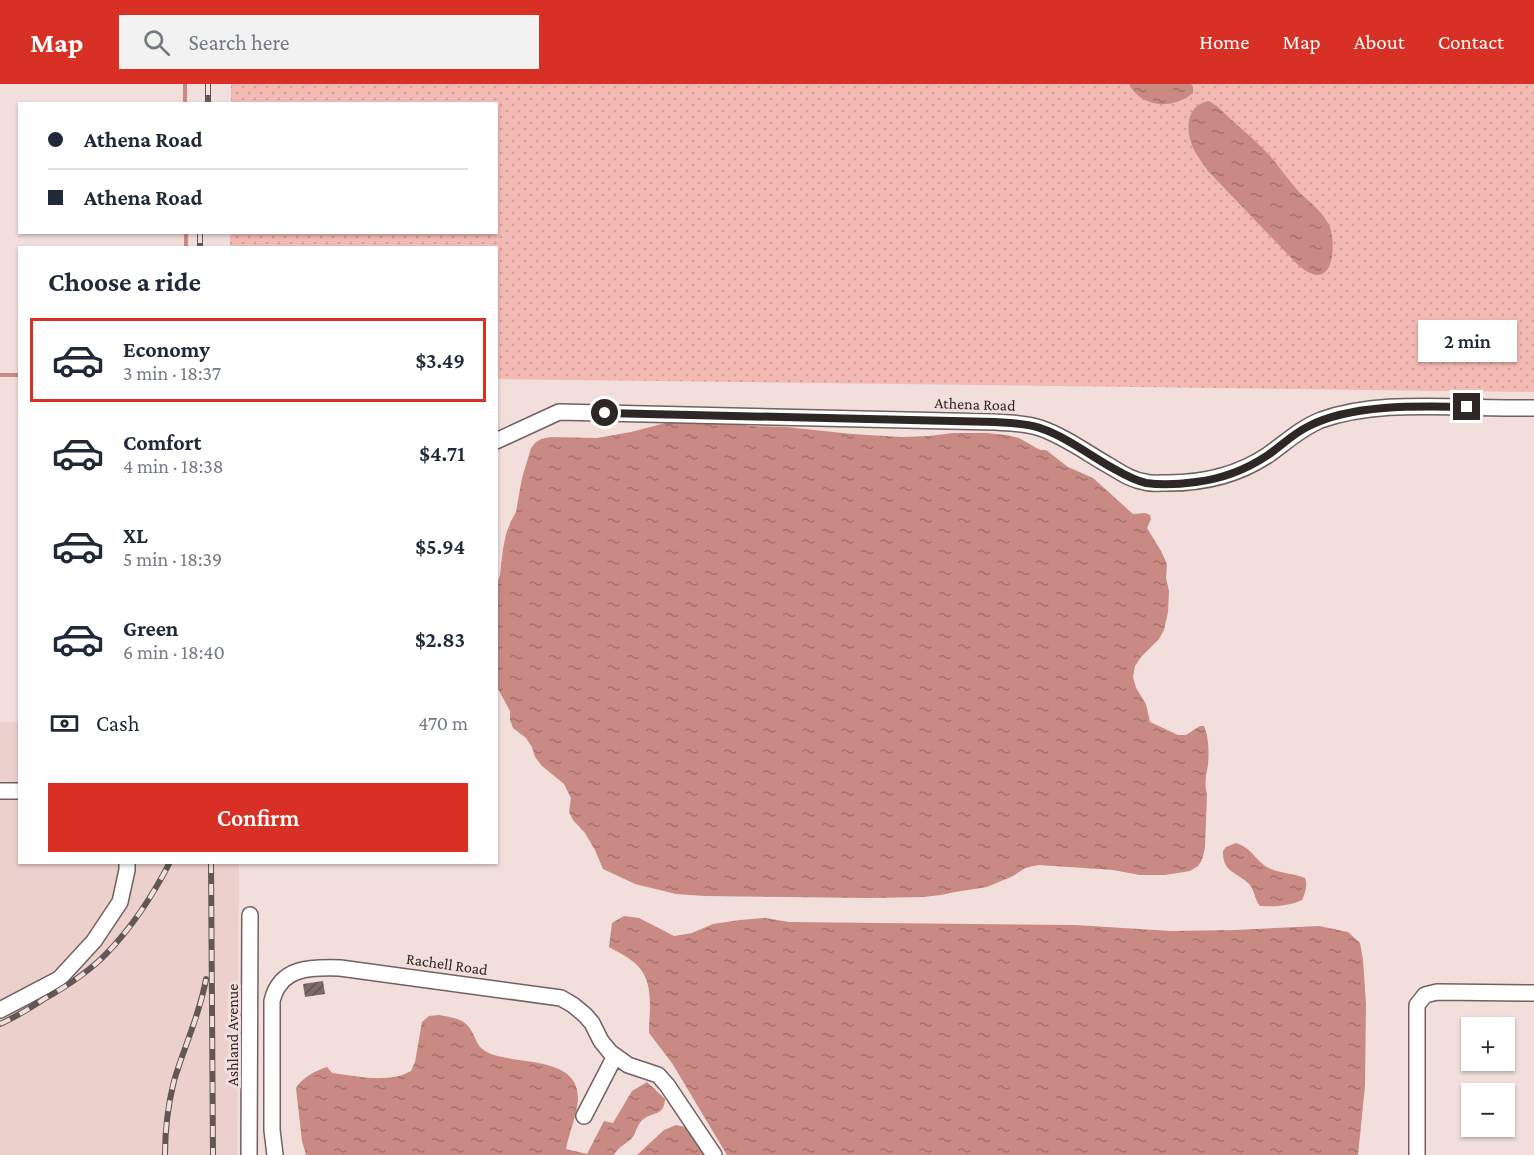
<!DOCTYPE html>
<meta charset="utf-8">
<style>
:root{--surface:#fff;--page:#f2f2f3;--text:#1f2937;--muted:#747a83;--line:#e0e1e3;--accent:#d93025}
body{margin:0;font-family:"Crimson Pro",serif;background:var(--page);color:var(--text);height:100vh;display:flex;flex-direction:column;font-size:22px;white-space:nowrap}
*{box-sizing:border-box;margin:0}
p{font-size:20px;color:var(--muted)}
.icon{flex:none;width:33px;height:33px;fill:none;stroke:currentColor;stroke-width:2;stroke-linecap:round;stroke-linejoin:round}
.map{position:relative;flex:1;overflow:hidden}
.side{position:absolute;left:18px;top:162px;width:480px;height:618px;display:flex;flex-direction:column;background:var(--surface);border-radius:0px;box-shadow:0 2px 4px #0004}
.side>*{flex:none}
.banner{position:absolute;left:18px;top:18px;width:480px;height:132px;border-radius:0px;box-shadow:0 2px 4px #0004;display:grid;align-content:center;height:132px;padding:0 30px;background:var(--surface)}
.tools{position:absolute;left:1461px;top:933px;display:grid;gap:12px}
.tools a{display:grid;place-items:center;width:54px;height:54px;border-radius:0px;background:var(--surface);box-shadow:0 2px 4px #0004;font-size:30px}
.end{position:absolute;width:27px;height:27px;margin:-14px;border:8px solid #2e2726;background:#fff;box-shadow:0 0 0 3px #fff}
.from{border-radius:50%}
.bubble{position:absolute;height:42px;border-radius:0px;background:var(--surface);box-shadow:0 2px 4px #0004;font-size:20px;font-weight:600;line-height:42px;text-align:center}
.banner b{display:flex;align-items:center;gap:21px;height:57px;font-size:22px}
.banner b+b{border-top:2px solid var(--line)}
.banner i{width:15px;height:15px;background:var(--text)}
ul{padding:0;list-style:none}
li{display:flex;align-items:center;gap:18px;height:84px;margin:0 12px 9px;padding:0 18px;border:3px solid transparent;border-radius:0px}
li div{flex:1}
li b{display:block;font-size:22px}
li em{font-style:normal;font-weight:600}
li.on{border-color:var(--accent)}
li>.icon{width:54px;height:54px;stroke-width:1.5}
h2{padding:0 30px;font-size:27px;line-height:72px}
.pay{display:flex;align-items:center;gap:15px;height:66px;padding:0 30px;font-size:22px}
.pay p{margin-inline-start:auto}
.action{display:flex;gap:12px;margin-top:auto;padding:12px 30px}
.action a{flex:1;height:69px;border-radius:0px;background:var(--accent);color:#fff;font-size:24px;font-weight:600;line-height:69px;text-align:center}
header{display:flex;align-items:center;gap:36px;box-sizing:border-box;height:84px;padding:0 30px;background:var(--accent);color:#fff}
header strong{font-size:28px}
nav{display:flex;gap:33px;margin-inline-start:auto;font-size:21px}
.search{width:420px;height:54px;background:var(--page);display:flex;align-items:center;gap:15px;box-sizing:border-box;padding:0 21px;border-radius:0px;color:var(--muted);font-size:22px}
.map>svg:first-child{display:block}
.built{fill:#ecd0cc}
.grass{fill:url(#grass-dots)}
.water{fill:url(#water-ripples)}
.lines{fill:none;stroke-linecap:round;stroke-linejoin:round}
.stream{stroke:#c98a83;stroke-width:4}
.building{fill:url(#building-hatch)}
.minor-casing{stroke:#72615f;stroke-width:18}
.minor{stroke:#fff;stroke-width:15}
.rail-casing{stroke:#615755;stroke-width:6}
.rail{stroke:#f2dedb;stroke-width:4;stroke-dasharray:11;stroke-linecap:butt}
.route{stroke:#2e2726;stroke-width:8}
.labels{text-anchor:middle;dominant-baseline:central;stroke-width:6;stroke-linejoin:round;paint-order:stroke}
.street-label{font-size:16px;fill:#2e2726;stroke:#f2dedb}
</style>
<header>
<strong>Map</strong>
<div class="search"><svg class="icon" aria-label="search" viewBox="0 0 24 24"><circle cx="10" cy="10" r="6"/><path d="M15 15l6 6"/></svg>Search here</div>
<nav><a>Home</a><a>Map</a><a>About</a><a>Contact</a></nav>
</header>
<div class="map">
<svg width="1534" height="1071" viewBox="0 0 1534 1071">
<defs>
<pattern id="grass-dots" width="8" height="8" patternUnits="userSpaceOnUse" patternTransform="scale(1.5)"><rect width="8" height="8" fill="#f3bab3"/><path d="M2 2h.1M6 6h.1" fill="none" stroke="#d1a09a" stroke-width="1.8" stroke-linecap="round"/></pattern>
<pattern id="water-ripples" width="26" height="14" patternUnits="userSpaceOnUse" patternTransform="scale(1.5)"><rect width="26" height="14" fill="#c98a83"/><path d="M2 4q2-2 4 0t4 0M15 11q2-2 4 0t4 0" fill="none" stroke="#a4716b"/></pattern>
<pattern id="building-hatch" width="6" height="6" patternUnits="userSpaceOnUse" patternTransform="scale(1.5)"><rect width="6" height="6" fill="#7b6a67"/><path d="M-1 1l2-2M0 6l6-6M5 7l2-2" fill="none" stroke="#605250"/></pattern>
</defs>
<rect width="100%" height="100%" fill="#f2dedb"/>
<path class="built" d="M0,638H19L20,778L239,779L237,1071H0Z"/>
<path class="grass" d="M231,0H1534V308L497,295L496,164H230V149L496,148V20L231,19Z"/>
<path class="water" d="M1129,0H1191L1193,3V9C1173,26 1141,24 1129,0Z
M1209,17L1218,23C1235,40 1255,55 1271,73C1281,85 1290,98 1300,109C1311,119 1324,129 1330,143C1334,154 1335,185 1322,190C1313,194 1303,185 1297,180L1208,87C1202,78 1194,69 1191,58C1185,41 1189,20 1209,17Z
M677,336L716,337L750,342L786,343L852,350L902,353L929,352L953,349H987L1006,351L1019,354L1040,366H1046L1068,383L1093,394L1133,430L1145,429L1150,431L1151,435L1147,444L1161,467L1167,480L1166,494L1169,507L1168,528L1164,546L1159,555L1141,573L1135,582L1133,593L1136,604L1146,620L1150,638L1178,651H1186L1200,642H1204C1209,653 1209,669 1208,681C1206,692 1204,699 1207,710L1205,764L1202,776L1198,782L1190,787L1165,791H1140L1113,786L1039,781L1025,784L1013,792L987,803L955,808L941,811L923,813L872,814L705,812L676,810L635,800L603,785L595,766L585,749L573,736L569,728L571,714L564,700L542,682L535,673L532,663L526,654L513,644L510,636V627L497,603L496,503L500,491L503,465L506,450L511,437L516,428L522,394L531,364L535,359L541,355L551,353L597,354L631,348Z
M1236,759C1252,764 1255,776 1267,783C1279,790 1293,789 1305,794C1308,801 1305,810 1302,816C1289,822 1273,823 1260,822C1254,815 1255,806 1249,800C1238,788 1222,789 1223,767L1226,763Z
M624,832L639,834L674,852L692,849L713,840L740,836L765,834L789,838L1075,841L1171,847L1235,846L1319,842L1348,848L1360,859L1363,876L1366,920L1365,1002L1358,1071H727L672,979L649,949C649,927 655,899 637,881C630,874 618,868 609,863L612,839Z
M438,931C449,933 461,934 468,942C476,951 475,962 487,968C514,982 579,970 578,1015C577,1032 569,1048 566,1065L587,1070L604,1037L613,1039L632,1007L647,998L665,1015C664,1031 655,1028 645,1034C636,1040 637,1048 632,1054C626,1060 618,1063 614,1071H306L302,1057L296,1004C303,993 315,987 327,983L332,989C358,992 387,1000 411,987L415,978L422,938L429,932Z
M676,1041L685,1043L704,1071H637L664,1046Z"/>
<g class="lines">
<path class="stream" d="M185,0V20
M186,148V164
M0,291H20"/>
</g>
<path class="building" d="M323,897L325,910L305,913L303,900Z"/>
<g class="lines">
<defs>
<path id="minor" d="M496,357L559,328L995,338C1010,339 1026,339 1040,344C1064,352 1087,369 1108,381C1120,388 1131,396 1145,398C1152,400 1161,399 1168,399C1203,399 1238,391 1268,371C1285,359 1301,344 1321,336C1367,320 1418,322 1466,323C1488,324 1511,324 1534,324
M0,707H20
M0,926L59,895L94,857L120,818L127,786V778
M584,1032L615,972
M249,1071L250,831
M275,1071L272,1046V917C280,883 310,883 340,884L561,914L573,921L585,931L592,939L601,957L610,968L628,981L658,991L667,1001L714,1071
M1417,1071V921L1425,911L1437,908L1534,909"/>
</defs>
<use href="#minor" class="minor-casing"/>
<use href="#minor" class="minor"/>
<defs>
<path id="rail" d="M208,0V20
M200,148V164
M211,778L213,1071
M0,940C16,933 30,924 44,915C67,902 89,888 107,869C133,842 153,811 170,778
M165,1071C165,1046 168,1021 174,997C184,963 200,930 206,895"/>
</defs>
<use href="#rail" class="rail-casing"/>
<use href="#rail" class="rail"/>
</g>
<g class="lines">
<path class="route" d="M605,329L995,338C1010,339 1026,339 1040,344C1064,352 1087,369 1109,382C1120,388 1132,396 1146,399C1161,401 1181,400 1196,398C1221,395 1247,385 1268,371C1282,361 1294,349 1309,342C1352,320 1419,322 1467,323"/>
</g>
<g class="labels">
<g class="street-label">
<text transform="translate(975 320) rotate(2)">Athena Road</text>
<text transform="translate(447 880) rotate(8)">Rachell Road</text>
<text transform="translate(232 951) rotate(-90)">Ashland Avenue</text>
</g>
</g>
</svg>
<div class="tools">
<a>+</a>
<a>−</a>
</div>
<i class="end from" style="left:605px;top:329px"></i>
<i class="end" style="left:1467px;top:323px"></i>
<div class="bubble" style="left:1418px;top:236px;width:99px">2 min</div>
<div class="banner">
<b><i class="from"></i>Athena Road</b>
<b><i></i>Athena Road</b>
</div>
<section class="side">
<h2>Choose a ride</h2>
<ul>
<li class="on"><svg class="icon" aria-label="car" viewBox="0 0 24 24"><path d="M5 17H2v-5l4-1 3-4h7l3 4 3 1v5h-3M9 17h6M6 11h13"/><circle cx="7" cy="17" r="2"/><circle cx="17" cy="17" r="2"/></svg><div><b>Economy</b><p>3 min · 18:37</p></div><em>$3.49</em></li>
<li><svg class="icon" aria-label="car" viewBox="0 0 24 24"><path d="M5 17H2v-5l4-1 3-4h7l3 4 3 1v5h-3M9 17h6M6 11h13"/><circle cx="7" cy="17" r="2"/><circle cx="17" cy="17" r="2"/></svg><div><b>Comfort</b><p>4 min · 18:38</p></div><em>$4.71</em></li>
<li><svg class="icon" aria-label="car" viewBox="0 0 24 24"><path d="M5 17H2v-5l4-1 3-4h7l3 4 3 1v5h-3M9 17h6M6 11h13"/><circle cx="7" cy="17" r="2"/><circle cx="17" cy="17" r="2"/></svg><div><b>XL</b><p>5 min · 18:39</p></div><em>$5.94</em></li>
<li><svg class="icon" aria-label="car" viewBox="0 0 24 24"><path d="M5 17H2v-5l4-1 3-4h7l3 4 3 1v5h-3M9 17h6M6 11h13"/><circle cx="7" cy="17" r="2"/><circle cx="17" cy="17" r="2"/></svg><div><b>Green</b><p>6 min · 18:40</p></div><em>$2.83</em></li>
</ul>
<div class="pay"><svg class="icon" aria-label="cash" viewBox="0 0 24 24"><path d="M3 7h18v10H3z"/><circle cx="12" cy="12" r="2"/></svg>Cash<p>470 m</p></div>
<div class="action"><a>Confirm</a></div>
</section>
</div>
